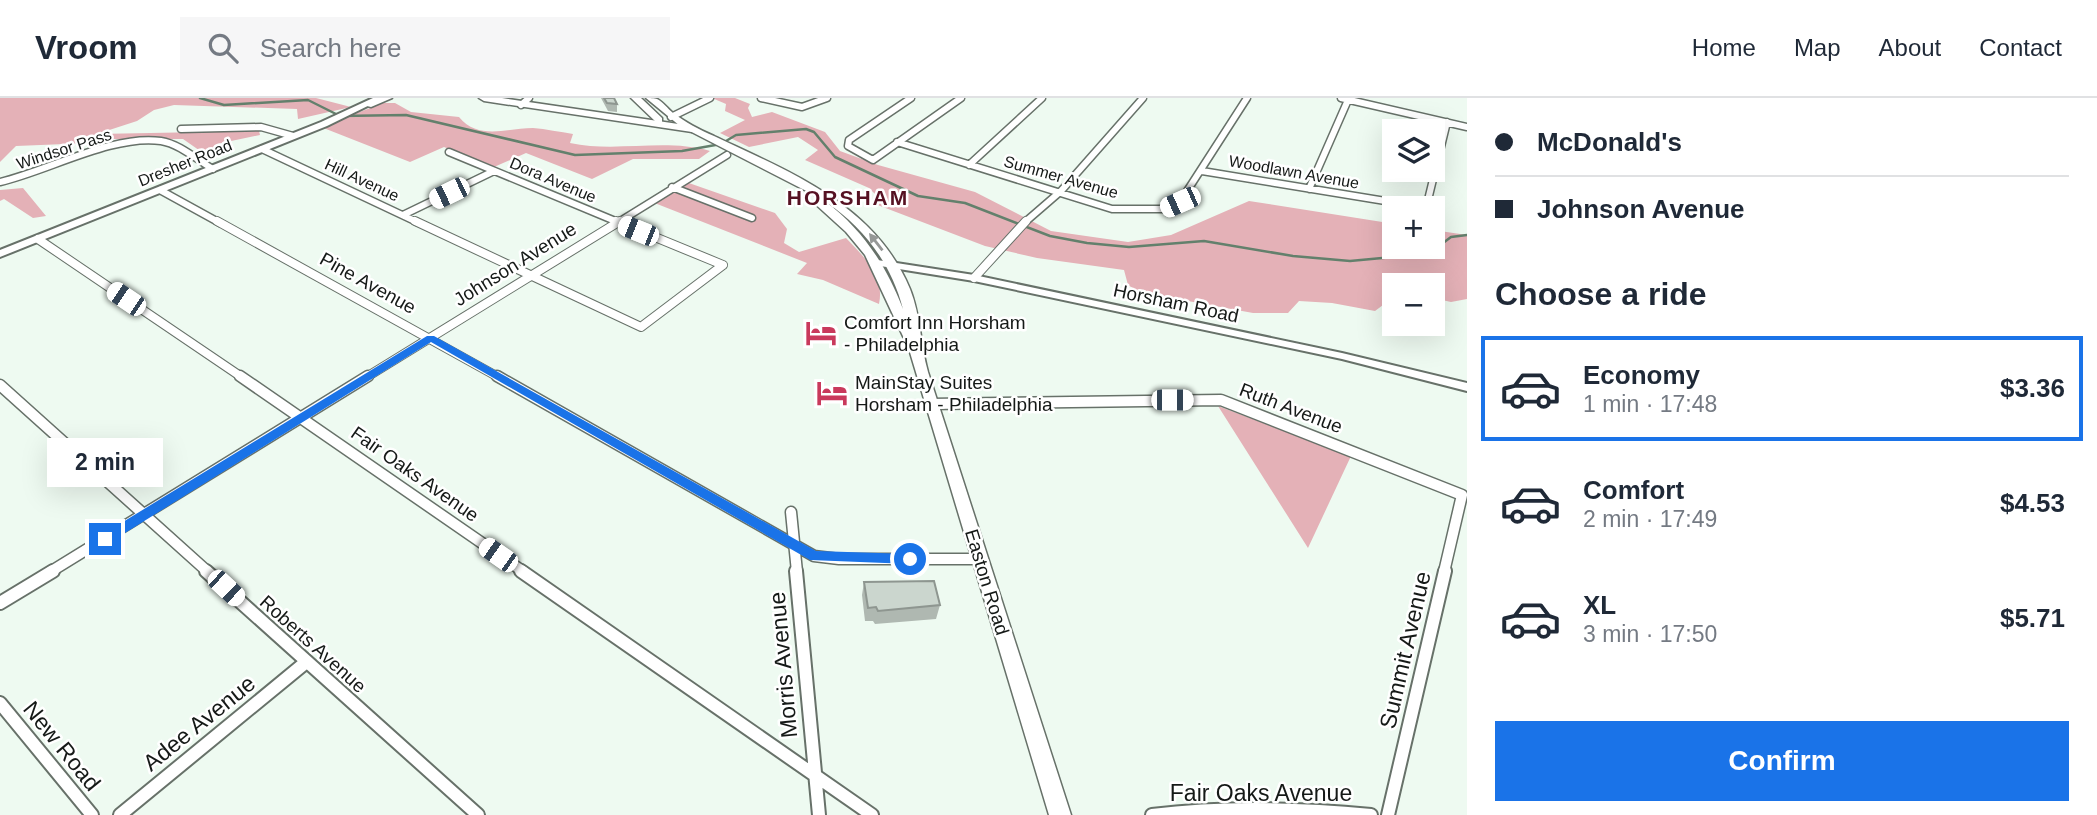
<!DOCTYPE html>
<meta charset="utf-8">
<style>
:root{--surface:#fff;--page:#f6f6f7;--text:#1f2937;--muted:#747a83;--line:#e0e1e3;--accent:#1a73e8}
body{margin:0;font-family:Helvetica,sans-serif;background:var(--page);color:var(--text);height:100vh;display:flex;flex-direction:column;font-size:26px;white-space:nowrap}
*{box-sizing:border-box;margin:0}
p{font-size:23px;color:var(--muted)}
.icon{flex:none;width:38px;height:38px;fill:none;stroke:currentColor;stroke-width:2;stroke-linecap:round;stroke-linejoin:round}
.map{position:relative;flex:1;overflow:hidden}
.details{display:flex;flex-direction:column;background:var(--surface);width:630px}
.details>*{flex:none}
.guide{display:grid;align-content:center;height:154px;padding:0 28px;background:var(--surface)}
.tools{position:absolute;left:1382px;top:21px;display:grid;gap:14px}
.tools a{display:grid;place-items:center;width:63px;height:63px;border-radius:0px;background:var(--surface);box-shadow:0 7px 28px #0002;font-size:35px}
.end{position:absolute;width:32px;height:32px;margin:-16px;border:9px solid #1a73e8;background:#fff;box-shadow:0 0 0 4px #fff}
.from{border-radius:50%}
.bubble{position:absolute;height:49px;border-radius:0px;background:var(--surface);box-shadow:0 7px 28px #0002;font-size:23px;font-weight:800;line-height:49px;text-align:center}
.car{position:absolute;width:21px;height:42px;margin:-21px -10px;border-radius:9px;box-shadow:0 0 5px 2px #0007;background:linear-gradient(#fff 24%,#345 0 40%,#fff 0 76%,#345 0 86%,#fff 0)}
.guide b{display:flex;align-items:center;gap:24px;height:66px;font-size:26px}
.guide b+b{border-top:2px solid var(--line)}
.guide i{width:18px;height:18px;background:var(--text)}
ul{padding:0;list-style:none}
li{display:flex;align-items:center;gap:21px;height:105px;margin:0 14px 10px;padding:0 14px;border:4px solid transparent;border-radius:0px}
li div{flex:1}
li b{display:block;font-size:26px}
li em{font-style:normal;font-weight:800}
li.current{border-color:var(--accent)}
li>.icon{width:63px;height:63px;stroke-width:1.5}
h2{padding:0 28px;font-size:32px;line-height:84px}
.cta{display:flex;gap:14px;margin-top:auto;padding:14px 28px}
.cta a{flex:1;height:80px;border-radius:0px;background:var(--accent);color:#fff;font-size:28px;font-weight:800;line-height:80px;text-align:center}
header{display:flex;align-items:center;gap:42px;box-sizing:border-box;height:98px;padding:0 35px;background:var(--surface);border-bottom:2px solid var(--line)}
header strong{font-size:33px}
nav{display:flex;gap:38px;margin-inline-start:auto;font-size:24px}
.search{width:490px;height:63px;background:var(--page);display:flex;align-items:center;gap:18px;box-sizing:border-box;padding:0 24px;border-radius:0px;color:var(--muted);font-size:26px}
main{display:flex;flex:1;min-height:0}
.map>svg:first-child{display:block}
.forest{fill:#e4b1b7}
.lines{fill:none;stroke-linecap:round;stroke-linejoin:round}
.stream{stroke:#63806c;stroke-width:2.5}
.minor-far3-casing{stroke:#677169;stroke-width:9}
.minor-far2-casing{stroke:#677169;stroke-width:10}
.minor-far1-casing{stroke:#677169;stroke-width:13}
.minor-casing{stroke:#677169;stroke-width:16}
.tertiary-casing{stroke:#677169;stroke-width:4}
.secondary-casing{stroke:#677169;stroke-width:4}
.primary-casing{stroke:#677169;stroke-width:3}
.trunk-casing{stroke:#677169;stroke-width:3}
.minor-far3{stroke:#fff;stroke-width:6}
.minor-far2{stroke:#fff;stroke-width:8}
.minor-far1{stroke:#fff;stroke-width:10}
.minor{stroke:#fff;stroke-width:12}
.tertiary{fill:#fff;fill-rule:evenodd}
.secondary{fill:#fff;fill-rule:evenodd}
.primary{fill:#fff;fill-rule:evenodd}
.trunk{fill:#fff;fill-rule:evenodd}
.wall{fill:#afb8b1}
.building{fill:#cbd6ce;stroke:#8e9690;stroke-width:2}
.oneway{fill:#969897}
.route{fill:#1a73e8}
.labels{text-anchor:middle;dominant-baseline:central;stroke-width:5;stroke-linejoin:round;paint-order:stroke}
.far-street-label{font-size:16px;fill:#151917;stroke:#fff}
.street-label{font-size:19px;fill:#151917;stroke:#fff}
.poi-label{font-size:19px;fill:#151917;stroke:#fff;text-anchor:start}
.far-district-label{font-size:21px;font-weight:bold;letter-spacing:2px;fill:#561122;stroke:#fff}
.near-street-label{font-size:23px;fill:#151917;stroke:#fff}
</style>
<header>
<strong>Vroom</strong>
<div class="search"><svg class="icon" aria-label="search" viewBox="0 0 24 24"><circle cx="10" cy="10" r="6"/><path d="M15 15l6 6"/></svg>Search here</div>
<nav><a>Home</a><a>Map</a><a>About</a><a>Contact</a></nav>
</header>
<main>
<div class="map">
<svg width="1467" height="717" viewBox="0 0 1467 717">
<rect width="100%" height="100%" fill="#eefaf1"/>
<path class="forest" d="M0,0H316L351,9L298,21L297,11L174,7L154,12L137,23L97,36L259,33L260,37L217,46L222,51L220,59L206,57L183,41H111L90,45L16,48L0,64Z
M712,0H735L750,6L748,10L752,19L772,14L825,34L840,53L878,67L975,94L1051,133L1128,144L1171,137L1249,103L1395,126V149H1433V132L1467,137V201L1451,204L1433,200V187H1395V198L1375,213L1332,205L1299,203L1288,215H1253L1139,194L1128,187L1124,172L1037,160L985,148L875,106L878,99L869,90L805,62L818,52L798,39L749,49L720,35L745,22L725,13L726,6Z
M383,5H395L411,14L459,19C479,43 507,30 533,30C546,31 560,34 573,36L570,45C616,55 665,40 710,53L699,61H633L592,81L526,55L494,69L444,49L410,64L321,29Z
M686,84L775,115L787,131L784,145L799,154L846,140C865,160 885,178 879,206L823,182L797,176L807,165L652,104Z
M23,90L46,118L33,120L4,101L0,103V92Z
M1218,308L1351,358L1308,450Z"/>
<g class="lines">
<path class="stream" d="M200,0L224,7L308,2L340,18L406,17L575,57L682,53L721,46L736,37L806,31L814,34L835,59L918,98L965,105L1050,138L1087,145L1129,149L1204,143L1293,158L1350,163L1393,159L1439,148L1451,139L1467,137"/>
<defs>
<path id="minor-far3" d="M761,0L802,9L827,0
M911,0L849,42L848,48L873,62L961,0
M1341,0L1467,29
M521,7L529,0
M671,19L710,0
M181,31L261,29L293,38
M897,44L1112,111H1162L1180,104L1247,0
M262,51L419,125
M449,54L620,125
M969,67L1042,0
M1202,73L1422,109L1427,106L1447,24
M0,84C48,73 113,36 161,43C180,46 197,62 213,71
M672,89L752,120
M1309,91L1348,2
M160,92L220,125
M403,117L494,73
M617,125L727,57
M1024,125L1061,93L1143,0"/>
<path id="minor-far2" d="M217,123L500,280
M415,123L641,229L723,167
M616,123L723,167
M38,141L243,280
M974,180L1026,123
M365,280L620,123"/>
<path id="minor-far1" d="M240,278L524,474
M497,278L814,458L839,461H980
M0,287L208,474
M931,306L1221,302L1462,397L1444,474
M791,414L797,474
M50,474L368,278"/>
<path id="minor" d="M206,473L478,717
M521,473L872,717
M796,473L819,717
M0,505L53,473
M0,605L92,717
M120,717L305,565
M1152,717C1224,708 1299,710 1371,717
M1388,717L1445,473"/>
<path id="tertiary" d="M877,162L974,177L1342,255L1467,285V293L1342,261L974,183L874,167V163Z"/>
<path id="secondary" d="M373,0H384L327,28L0,159V152L321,24Z"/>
<path id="primary" d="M379,0H392L371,9L363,7Z
M479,0H502L692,28L697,31L692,34L484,3Z"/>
<path id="trunk" d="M631,0H641L662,20V24H656Z
M646,0C649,0 655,0 657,1C662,3 668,11 673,15C685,24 700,32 714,38C792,75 875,107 910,191C921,218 920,246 928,274L1071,717H1049L909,251L865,157L846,134L813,104L822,101L680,28ZM825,103C864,130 891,165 903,211C886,167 863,132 825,103Z"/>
</defs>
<use href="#minor-far3" class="minor-far3-casing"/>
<use href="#minor-far2" class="minor-far2-casing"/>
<use href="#minor-far1" class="minor-far1-casing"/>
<use href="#minor" class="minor-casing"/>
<use href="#tertiary" class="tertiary-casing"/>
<use href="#secondary" class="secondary-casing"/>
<use href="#primary" class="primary-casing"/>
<use href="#trunk" class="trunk-casing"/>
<use href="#minor-far3" class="minor-far3"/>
<use href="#minor-far2" class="minor-far2"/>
<use href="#minor-far1" class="minor-far1"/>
<use href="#minor" class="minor"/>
<use href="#tertiary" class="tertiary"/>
<use href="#secondary" class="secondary"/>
<use href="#primary" class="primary"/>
<use href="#trunk" class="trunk"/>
</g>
<path class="wall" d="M601,0H614L617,6V14L608,13Z
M864,484L940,507L936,521L875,526L873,523H865L862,497Z"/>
<path class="building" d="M604,0H614L617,6L607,5Z
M934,483L940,507L878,513L876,509L868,510L864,484Z"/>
<defs><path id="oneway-solid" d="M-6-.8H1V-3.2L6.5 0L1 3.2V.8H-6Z" transform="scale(1.75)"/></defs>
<use class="oneway" href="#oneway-solid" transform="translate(876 144) rotate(-128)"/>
<path class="route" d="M427,238H434L816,453L910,456L916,461L910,466L810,462L431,244L109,445H100V438Z"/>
<defs>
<symbol id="hotel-bare" viewBox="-9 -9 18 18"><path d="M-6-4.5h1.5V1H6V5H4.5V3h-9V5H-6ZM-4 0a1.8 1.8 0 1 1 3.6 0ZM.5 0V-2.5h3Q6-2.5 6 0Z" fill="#c9395c" stroke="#fff" stroke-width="2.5" paint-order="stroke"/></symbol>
</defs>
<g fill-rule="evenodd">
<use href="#hotel-bare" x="799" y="213" width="44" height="44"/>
<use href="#hotel-bare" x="810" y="273" width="44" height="44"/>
</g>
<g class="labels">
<g class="far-street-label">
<text transform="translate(64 51) rotate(-18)">Windsor Pass</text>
<text transform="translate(185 65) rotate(-22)">Dresher Road</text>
<text transform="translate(1294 74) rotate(10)">Woodlawn Avenue</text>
<text transform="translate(1061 79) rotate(16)">Summer Avenue</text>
<text transform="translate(362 82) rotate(25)">Hill Avenue</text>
<text transform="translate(553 82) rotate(23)">Dora Avenue</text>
</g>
<g class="street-label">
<text transform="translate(515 166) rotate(-32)">Johnson Avenue</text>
<text transform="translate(368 185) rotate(29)">Pine Avenue</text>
<text transform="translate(1176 205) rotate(12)">Horsham Road</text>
<text transform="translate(1291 310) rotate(21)">Ruth Avenue</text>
<text transform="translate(415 376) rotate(35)">Fair Oaks Avenue</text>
<text transform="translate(987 484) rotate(73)">Easton Road</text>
<text transform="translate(313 546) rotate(42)">Roberts Avenue</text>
</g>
<g class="poi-label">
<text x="844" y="224">Comfort Inn Horsham<tspan x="844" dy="22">- Philadelphia</tspan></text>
<text x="855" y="284">MainStay Suites<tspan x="855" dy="22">Horsham - Philadelphia</tspan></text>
</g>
<g class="far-district-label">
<text x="848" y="99">HORSHAM</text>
</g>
<g class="near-street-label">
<text transform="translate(1405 552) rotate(-77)">Summit Avenue</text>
<text transform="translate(783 567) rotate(-95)">Morris Avenue</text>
<text transform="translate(199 625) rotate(-39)">Adee Avenue</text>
<text transform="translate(62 648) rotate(51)">New Road</text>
<text x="1261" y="695">Fair Oaks Avenue</text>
</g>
</g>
</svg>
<div class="tools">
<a><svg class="icon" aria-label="layers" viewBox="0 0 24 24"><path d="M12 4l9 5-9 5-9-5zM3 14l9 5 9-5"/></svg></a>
<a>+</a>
<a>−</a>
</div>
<i class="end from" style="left:910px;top:461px"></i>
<i class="end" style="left:105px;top:441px"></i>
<div class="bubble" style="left:47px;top:340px;width:116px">2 min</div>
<i class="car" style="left:449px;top:95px;rotate:244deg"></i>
<i class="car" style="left:1180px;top:104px;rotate:246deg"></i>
<i class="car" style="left:638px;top:133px;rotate:292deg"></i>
<i class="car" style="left:126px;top:201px;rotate:304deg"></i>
<i class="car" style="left:1172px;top:302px;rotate:90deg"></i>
<i class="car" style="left:498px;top:457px;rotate:305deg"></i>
<i class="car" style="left:226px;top:490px;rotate:133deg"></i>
</div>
<section class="details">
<div class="guide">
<b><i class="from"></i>McDonald's</b>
<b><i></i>Johnson Avenue</b>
</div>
<h2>Choose a ride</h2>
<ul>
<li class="current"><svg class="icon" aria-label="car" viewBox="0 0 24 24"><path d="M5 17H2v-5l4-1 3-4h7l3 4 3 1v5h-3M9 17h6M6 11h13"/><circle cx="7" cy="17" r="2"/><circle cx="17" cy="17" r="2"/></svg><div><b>Economy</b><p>1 min · 17:48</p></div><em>$3.36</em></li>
<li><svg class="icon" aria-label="car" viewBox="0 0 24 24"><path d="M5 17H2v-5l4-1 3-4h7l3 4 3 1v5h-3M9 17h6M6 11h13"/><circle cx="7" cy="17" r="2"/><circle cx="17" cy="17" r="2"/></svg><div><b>Comfort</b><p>2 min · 17:49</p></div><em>$4.53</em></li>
<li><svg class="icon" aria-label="car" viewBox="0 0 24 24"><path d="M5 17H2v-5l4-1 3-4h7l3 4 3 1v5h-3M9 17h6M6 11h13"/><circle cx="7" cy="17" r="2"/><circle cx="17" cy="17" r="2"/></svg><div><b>XL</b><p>3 min · 17:50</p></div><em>$5.71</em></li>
</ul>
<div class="cta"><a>Confirm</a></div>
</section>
</main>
